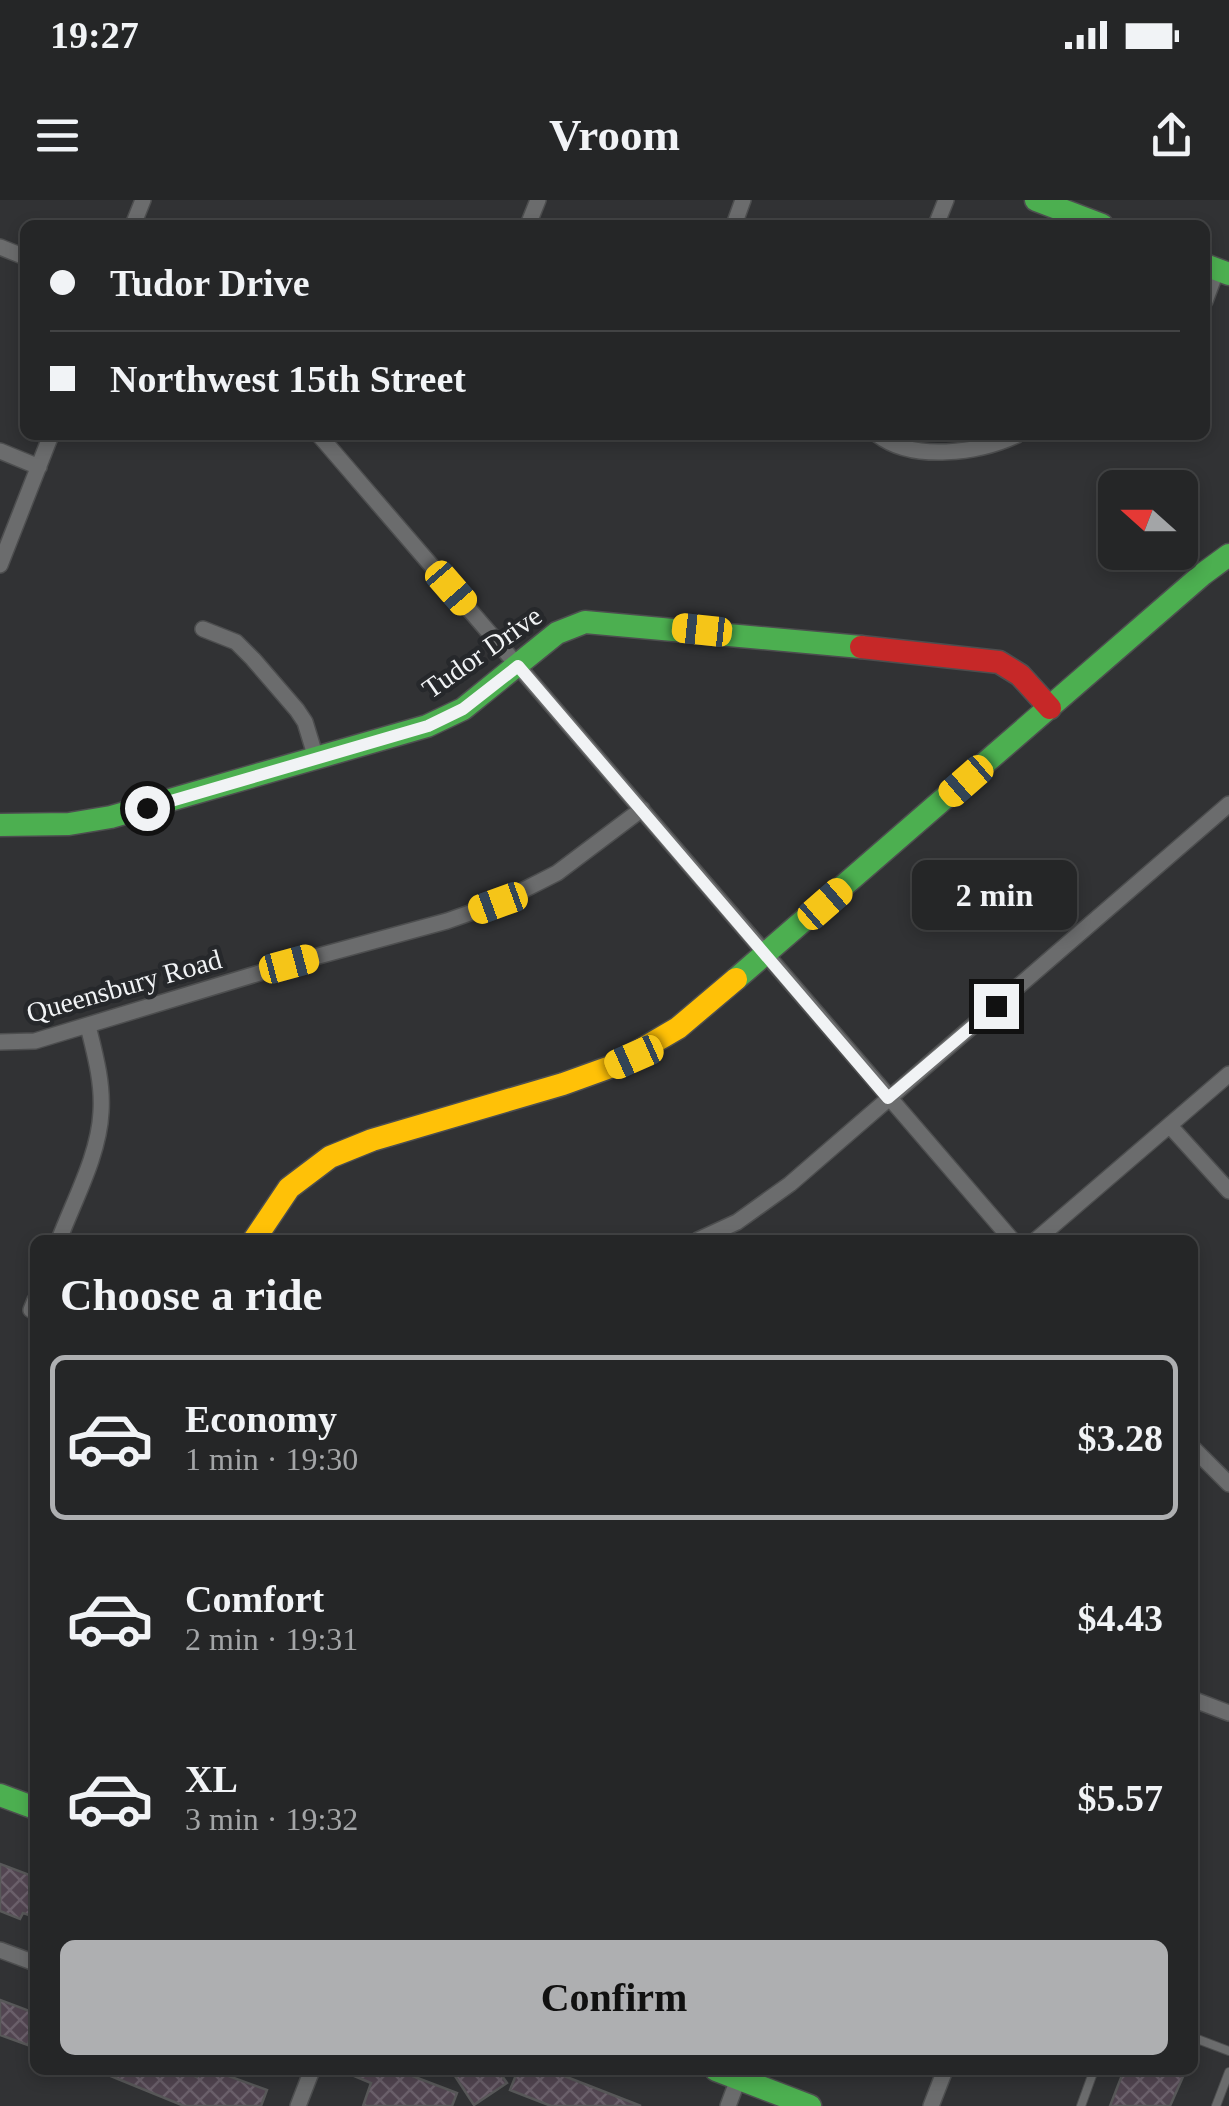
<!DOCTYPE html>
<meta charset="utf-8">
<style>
:root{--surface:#252627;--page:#313233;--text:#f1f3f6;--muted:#a3a5a7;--line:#424344;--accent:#aeafb1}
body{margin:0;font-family:"Times New Roman",serif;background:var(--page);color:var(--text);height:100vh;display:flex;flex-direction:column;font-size:38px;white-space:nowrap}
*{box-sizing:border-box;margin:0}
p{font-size:32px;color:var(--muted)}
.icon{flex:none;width:55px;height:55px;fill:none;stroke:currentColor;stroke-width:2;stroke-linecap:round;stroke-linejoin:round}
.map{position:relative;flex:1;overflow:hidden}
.drawer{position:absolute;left:30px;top:1035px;width:1168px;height:840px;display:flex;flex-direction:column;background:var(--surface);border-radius:15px;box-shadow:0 5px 15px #0003,0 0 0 2px var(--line)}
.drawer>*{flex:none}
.top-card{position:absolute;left:20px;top:20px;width:1190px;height:220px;border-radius:15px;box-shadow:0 5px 15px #0003,0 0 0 2px var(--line);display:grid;align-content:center;height:220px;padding:0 30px;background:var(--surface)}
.needle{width:65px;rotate:291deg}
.buttons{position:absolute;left:1098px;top:270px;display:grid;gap:20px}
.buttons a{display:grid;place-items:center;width:100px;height:100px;border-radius:15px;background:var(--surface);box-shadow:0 5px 15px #0003,0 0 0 2px var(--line);font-size:50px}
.end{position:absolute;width:45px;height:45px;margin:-22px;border:12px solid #f1f3f5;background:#111;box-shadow:0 0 0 5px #111}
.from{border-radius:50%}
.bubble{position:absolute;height:70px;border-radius:15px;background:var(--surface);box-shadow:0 5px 15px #0003,0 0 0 2px var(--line);font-size:32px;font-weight:600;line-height:70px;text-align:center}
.car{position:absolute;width:30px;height:60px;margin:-30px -15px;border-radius:12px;box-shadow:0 0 8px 2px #0007;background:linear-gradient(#f5c518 24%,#345 0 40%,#f5c518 0 76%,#345 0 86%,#f5c518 0)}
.top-card b{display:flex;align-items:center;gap:35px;height:95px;font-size:38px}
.top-card b+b{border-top:2px solid var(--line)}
.top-card i{width:25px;height:25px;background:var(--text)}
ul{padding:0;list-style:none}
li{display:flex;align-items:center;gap:30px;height:165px;margin:0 20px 15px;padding:0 10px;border:5px solid transparent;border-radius:15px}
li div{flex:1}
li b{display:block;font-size:38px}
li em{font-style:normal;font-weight:600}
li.active{border-color:var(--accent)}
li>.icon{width:90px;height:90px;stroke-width:1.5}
h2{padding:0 30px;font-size:45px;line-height:120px}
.primary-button{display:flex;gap:20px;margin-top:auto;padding:20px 30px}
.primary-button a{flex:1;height:115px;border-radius:15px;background:var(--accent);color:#111;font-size:40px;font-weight:600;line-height:115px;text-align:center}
.status{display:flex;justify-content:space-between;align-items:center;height:70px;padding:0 50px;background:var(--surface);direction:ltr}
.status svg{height:28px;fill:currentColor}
header{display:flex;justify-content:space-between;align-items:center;height:130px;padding:0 30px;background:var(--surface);font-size:45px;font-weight:600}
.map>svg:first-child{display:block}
.building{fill:url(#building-cross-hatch);stroke:#585859;stroke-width:2.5}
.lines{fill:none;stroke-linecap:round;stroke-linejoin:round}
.lane-casing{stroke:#4d4e4f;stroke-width:10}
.street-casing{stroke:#4d4e4f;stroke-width:18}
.fast-casing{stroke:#4d4e4f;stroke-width:25}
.slow-casing{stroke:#4d4e4f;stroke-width:25}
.jam-casing{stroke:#4d4e4f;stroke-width:25}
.lane{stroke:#6b6c6d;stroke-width:8}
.street{stroke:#6b6c6d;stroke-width:15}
.fast{stroke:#4caf50;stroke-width:22}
.slow{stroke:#ffc107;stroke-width:22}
.jam{stroke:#c62828;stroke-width:22}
.route{stroke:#f1f3f5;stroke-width:12}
.labels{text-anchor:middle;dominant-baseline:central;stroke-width:9;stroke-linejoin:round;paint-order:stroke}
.street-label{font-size:28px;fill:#f1f3f5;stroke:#26282b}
</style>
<div class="status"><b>19:27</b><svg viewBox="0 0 49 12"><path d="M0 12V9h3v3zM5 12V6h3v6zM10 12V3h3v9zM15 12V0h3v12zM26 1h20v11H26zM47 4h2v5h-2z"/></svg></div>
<header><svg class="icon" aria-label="menu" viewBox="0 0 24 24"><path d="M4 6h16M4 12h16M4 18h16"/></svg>Vroom<svg class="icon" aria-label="share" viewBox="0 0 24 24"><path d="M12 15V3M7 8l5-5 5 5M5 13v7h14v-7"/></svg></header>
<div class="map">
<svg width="1229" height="1906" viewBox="0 0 1229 1906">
<defs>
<pattern id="building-cross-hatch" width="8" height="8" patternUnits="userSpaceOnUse" patternTransform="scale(2.5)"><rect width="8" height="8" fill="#524551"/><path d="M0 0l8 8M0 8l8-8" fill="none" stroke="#6b606b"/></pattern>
</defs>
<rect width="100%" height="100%" fill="#313234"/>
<path class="building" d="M0,1664L35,1677V1717L23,1713L20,1719L0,1711Z
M0,1800L35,1813V1843L29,1841L28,1845L0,1835Z
M96,1870H176L197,1877L200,1870H225L223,1874L267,1890L261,1906H184Z
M340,1870H408L407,1874L457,1893L452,1906H363L371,1883Z
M451,1870H498L507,1883L474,1905Z
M518,1870H561L559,1874L641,1906H551L510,1890Z
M1124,1870H1186L1170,1906H1110Z"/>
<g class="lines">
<defs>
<path id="lane" d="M1192,1837L1229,1851
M1081,1906L1094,1870
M1216,1906L1229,1872"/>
<path id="street" d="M133,25L143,0
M528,25L538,0
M734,25L743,0
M936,25L946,0
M0,47L25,57
M1205,101L1217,69
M319,235L1012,1040
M878,235C913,262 979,253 1017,235
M0,251L39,267
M0,365L51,235
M203,429L236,442L253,459L297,510L305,522L316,558
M0,842L35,841L289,764L447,721L498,703L557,673L642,609
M1170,926L1229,991
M59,1040C74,1000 99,955 101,912C103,883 95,854 88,826
M698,1040L737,1022L790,984L1229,604
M1036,1040L1229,874
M31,1110L35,1100
M1192,1247L1229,1284
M1192,1499L1229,1513
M0,1750L35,1763
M298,1906L312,1870
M728,1906L740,1874
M931,1906L945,1870"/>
<path id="fast" d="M1036,0L1102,25
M1205,65L1229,74
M0,625L69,624L111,617L427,526L463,509L557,433L585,422L861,447
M736,779L1203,374L1229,355
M0,1595L35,1608
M716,1870L810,1906"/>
<path id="slow" d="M254,1040L289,988L330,957L372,940L563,884L613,866L678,828L736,779"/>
<path id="jam" d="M861,447L999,462L1020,475L1050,508"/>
</defs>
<use href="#lane" class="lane-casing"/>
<use href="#street" class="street-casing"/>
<use href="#fast" class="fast-casing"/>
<use href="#slow" class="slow-casing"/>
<use href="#jam" class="jam-casing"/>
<use href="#lane" class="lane"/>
<use href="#street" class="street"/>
<use href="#fast" class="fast"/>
<use href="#slow" class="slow"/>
<use href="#jam" class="jam"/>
</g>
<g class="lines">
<path class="route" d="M147,608L428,526L463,509L518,466L888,898L996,806"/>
</g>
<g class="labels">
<g class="street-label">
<text transform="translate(482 452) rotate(-35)">Tudor Drive</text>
<text transform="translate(124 786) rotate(-16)">Queensbury Road</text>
</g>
</g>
</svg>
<div class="buttons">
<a><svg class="needle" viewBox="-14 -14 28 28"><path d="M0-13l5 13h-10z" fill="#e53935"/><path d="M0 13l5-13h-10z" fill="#a3a5a7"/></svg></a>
</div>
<i class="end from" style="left:147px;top:608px"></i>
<i class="end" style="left:996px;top:806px"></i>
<div class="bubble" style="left:912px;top:660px;width:165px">2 min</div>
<i class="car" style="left:451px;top:388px;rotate:139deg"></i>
<i class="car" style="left:702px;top:430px;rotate:276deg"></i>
<i class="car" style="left:966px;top:581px;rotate:229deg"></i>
<i class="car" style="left:498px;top:703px;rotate:250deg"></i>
<i class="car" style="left:825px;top:704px;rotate:49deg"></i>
<i class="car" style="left:289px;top:764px;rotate:75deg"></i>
<i class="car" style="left:634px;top:857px;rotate:246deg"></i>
<div class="top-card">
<b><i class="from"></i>Tudor Drive</b>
<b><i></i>Northwest 15th Street</b>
</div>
<section class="drawer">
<h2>Choose a ride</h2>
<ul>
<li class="active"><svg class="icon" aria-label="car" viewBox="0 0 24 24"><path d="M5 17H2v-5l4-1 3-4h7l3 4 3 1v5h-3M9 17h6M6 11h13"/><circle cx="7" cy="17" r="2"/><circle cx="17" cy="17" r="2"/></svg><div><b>Economy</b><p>1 min · 19:30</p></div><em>$3.28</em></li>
<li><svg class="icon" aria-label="car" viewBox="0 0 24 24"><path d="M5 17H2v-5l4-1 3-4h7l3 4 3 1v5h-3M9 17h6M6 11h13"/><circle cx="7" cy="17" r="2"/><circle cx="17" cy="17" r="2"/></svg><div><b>Comfort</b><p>2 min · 19:31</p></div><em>$4.43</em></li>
<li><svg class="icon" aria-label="car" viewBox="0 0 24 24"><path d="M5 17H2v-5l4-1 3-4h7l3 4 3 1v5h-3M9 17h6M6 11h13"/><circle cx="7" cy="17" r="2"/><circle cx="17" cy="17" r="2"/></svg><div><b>XL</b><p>3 min · 19:32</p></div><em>$5.57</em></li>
</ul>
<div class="primary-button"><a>Confirm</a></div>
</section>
</div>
